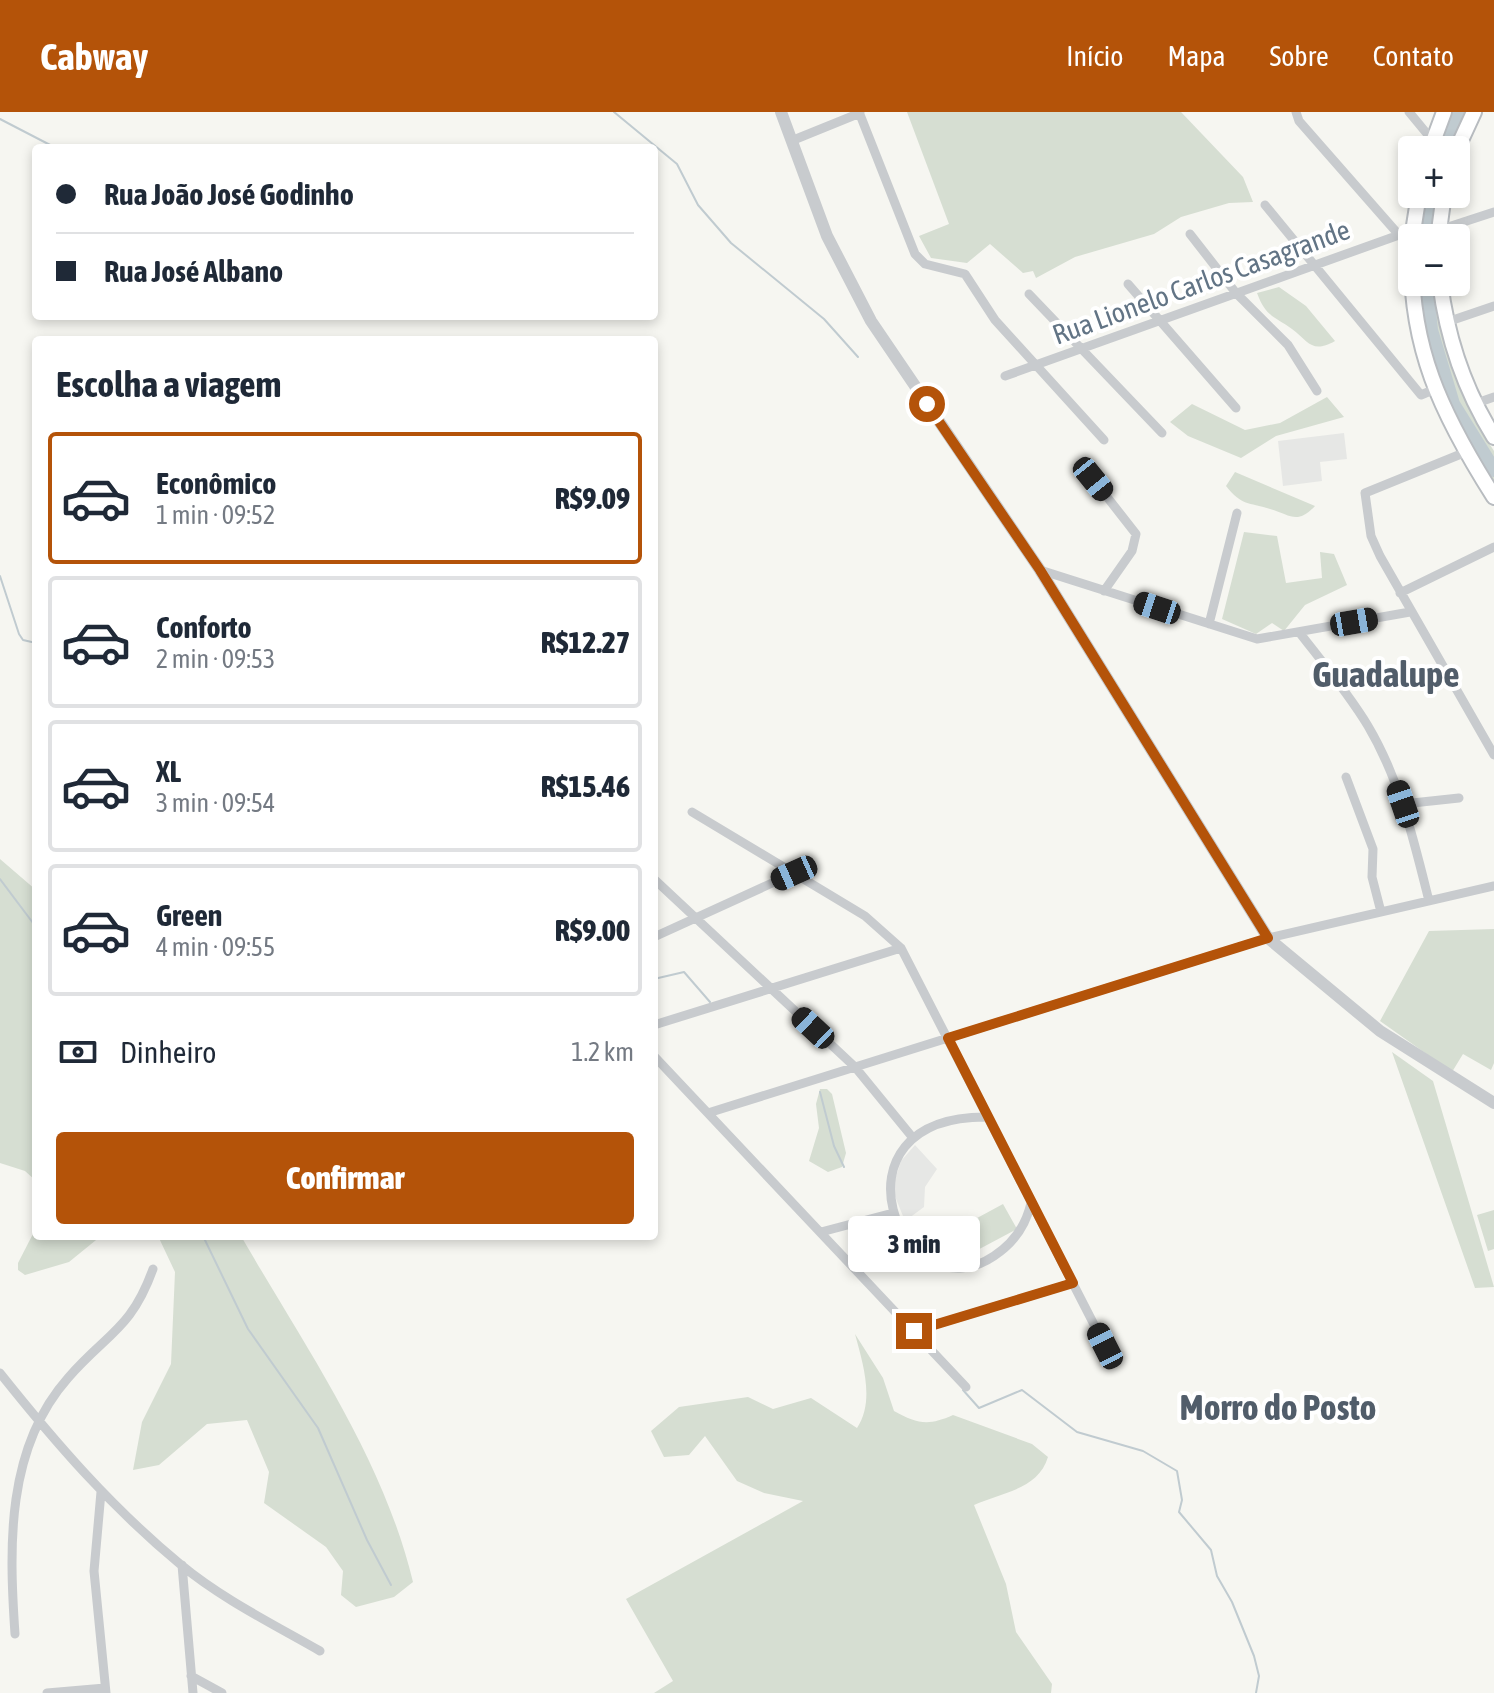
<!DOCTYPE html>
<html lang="pt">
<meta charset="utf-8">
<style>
:root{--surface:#fff;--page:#f2f2f3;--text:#1f2937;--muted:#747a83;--line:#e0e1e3;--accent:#b45309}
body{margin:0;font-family:"Asap Condensed",sans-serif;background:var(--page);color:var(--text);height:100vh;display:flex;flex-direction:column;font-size:30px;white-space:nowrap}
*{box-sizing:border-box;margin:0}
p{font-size:26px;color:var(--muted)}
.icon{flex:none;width:44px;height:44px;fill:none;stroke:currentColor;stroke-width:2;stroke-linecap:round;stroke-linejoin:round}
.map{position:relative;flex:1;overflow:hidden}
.sheet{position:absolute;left:32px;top:224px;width:626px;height:904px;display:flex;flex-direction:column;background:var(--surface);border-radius:8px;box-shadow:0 4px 12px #0003}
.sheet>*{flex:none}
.hud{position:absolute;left:32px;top:32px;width:626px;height:176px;border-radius:8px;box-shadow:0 4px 12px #0003;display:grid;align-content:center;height:176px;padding:0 24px;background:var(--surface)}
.controls{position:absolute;left:1398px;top:24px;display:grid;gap:16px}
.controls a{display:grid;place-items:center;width:72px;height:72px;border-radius:8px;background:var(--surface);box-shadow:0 4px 12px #0003;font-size:40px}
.end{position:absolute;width:36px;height:36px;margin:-18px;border:10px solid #b45309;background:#fff;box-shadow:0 0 0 4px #fff}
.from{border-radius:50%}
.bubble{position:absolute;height:56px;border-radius:8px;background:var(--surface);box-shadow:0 4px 12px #0003;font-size:26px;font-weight:800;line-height:56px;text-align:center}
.car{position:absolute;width:24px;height:48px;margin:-24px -12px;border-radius:10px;box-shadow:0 0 6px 2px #0007;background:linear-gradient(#222 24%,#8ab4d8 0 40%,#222 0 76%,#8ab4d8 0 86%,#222 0)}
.hud b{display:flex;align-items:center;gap:28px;height:76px;font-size:30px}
.hud b+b{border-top:2px solid var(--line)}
.hud i{width:20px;height:20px;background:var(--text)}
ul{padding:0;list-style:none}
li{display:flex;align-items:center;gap:24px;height:132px;margin:0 16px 12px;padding:0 8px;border:4px solid var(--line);border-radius:8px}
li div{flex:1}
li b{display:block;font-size:30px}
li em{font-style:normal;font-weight:800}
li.selected{border-color:var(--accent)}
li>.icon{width:72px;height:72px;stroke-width:1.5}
h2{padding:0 24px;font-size:36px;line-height:96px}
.pay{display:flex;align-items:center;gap:20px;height:88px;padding:0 24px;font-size:30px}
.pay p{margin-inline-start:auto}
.action{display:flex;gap:16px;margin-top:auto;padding:16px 24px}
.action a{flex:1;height:92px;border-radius:8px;background:var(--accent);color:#fff;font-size:32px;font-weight:800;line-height:92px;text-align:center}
header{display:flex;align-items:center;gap:48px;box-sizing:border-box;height:112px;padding:0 40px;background:var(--accent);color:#fff}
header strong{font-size:38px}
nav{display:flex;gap:44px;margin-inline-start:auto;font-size:28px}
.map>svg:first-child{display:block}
.built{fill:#e6e7e5}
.green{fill:#d6ded2}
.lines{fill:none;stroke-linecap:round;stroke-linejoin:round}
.stream{stroke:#c0cbd0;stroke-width:2}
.river{stroke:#c0cbd0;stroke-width:14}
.primary-casing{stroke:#b8bcc0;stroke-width:18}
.minor{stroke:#c8cbce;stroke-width:9}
.tertiary{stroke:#c8cbce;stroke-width:12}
.primary{stroke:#fff;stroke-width:14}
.route{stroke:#b45309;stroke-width:10}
.labels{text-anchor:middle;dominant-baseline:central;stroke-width:8;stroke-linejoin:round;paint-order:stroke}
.street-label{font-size:28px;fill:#627485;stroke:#fff}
.district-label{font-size:36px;font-weight:bold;fill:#515d6a;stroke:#fff}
</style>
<header>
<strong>Cabway</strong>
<nav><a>Início</a><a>Mapa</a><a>Sobre</a><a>Contato</a></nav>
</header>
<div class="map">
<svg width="1494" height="1581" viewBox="0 0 1494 1581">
<rect width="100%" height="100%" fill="#f6f6f1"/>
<path class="built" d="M1344,321L1347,347L1320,350L1322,369L1283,374L1278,329Z
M915,1033L937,1057L925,1075L924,1095L905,1109L892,1077L901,1049Z"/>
<path class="green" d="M907,0H1181L1243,65L1253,90L1229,91L1181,105L1154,122L1075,145L1036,166L1033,159L1023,161L990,132L967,151L931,146L919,124L949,112Z
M1451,0H1466L1450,38H1435Z
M1423,82H1438L1432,126H1417Z
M1416,170H1433L1441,221L1452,258L1473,306L1494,339V377L1466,333L1431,252Z
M1279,175L1306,194L1335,229C1312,242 1309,230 1292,217C1273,203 1266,205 1257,181Z
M1327,285L1344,305L1276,324L1241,346L1188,324L1170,310L1192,292L1245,318L1280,311Z
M1235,360L1315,394C1297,413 1291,403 1270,397C1248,390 1242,394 1226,374Z
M1244,420L1277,424L1286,471L1322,466L1320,440L1334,442L1347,473L1305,493L1284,519L1272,511L1256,522L1222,507Z
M0,747L36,778V1069L25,1059L0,1051Z
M1494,817V951L1491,958L1463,942L1452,960L1380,909L1429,819Z
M1392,940L1433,969L1494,1175L1475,1176Z
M820,977H827L832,982L846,1041L842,1055L828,1060L809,1049L819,1016L816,992Z
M1003,1092L1017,1117L955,1150L942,1125Z
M1494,1098V1137L1488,1139L1477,1103Z
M36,1116V1124H101L69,1150L25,1163L18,1158V1151Z
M158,1124H241C305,1235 383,1345 413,1470L394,1485L356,1495L341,1483L343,1459L326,1435L264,1391L269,1360L247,1308L207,1312L159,1353L133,1358L142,1310L171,1252L175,1160Z
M855,1222L883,1266L894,1299C917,1312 929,1314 953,1303L1032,1332L1048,1345C1038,1378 1002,1380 974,1393L1006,1472L1016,1520L1052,1572L1051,1581H654L673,1569L626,1487L803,1389L764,1381L737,1369L705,1324L689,1343L664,1345L651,1319L679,1295L748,1285L773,1297L811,1286L857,1316C875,1289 863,1252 855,1222Z"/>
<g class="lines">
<path class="stream" d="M614,0L677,52L698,93L731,131L824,207L858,245
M0,7L56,36
M0,464L19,522L23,528L36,531
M0,767L36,815
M654,867L684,860L710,890
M820,980L834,1034L844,1055
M203,1124L248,1217L318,1316L367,1428L391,1473
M963,1278L979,1296L1022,1278L1077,1320L1143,1339L1177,1359L1182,1388L1179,1400L1211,1438L1217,1464L1232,1490L1254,1544L1259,1564L1256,1581"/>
<path class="river" d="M1443,38L1461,0
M1426,126L1432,82
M1426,170L1431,218L1453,292L1494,358"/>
<defs>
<path id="primary" d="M1430,38L1444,0
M1456,39L1474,0
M1412,126L1419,82
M1438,126L1444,82
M1412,134C1408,234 1442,303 1494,385
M1440,170C1447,226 1464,277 1494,325"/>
</defs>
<use href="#primary" class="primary-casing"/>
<path class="minor" d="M859,0L915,142L925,152L965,162L995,208L1104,328
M1296,0L1299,9L1399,123
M1409,0L1433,29
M791,29L860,1
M1265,93L1421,283L1435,277
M1439,118L1494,100
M1190,122L1236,181L1288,233L1317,279
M1128,172L1236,296
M1029,182L1162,321
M1447,210L1494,194
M1005,264L1413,118
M1474,292L1494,285
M1466,340L1365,381L1371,424L1380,444L1494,643
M1093,367L1136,422L1132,439L1104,479
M1040,458L1257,527L1410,500
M1400,481L1494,435
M1209,512L1237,401
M1299,520C1323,551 1348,581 1368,614C1400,668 1414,729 1429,789
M1346,665L1373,737L1372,765L1381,800
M1403,692L1459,686
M692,700L865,804L901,836L1105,1234
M654,767L855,955L913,1026
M654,825L794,761
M654,913L901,836
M654,944L966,1275
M708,1001L1268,826L1494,774
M988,1005C820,1003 901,1207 994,1144C1014,1131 1026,1113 1031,1091
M821,1120L893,1101
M914,1219L1073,1171
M0,1261C55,1330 111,1395 180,1452C222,1487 273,1512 320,1539
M101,1380L94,1459L106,1581
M182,1453L193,1581
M15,1522C9,1434 6,1336 68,1266C107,1221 131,1218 153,1157
M191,1564L222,1581
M47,1581L105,1576"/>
<path class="tertiary" d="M781,0L827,124L871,209L1040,458L1268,826L1380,919L1494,991"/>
<use href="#primary" class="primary"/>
</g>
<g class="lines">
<path class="route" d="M914,1219L1073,1171L948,926L1268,826L1040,458L927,292"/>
</g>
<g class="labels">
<g class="street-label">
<text transform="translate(1201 170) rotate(-20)">Rua Lionelo Carlos Casagrande</text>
</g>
<g class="district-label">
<text x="1386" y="562">Guadalupe</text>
<text x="1278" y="1295">Morro do Posto</text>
</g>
</g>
</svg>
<div class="controls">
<a>+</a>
<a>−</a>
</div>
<i class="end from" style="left:927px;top:292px"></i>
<i class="end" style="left:914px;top:1219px"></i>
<div class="bubble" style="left:848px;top:1104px;width:132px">3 min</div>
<i class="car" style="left:1093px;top:367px;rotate:141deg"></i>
<i class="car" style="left:1157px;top:496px;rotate:288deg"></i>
<i class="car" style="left:1354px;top:510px;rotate:80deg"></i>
<i class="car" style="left:1403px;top:692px;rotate:341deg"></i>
<i class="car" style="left:794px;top:761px;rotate:246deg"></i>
<i class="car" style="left:813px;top:916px;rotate:313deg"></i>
<i class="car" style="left:1105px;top:1234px;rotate:333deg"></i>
<div class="hud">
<b><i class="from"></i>Rua João José Godinho</b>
<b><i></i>Rua José Albano</b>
</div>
<section class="sheet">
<h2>Escolha a viagem</h2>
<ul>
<li class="selected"><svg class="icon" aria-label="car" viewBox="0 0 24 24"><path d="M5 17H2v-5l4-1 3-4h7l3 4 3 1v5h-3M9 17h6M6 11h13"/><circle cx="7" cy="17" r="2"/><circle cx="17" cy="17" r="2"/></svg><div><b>Econômico</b><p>1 min · 09:52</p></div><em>R$9.09</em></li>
<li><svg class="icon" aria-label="car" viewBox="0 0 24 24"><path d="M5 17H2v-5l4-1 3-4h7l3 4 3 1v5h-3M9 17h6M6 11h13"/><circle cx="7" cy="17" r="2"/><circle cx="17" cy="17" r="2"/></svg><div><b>Conforto</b><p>2 min · 09:53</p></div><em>R$12.27</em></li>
<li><svg class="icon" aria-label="car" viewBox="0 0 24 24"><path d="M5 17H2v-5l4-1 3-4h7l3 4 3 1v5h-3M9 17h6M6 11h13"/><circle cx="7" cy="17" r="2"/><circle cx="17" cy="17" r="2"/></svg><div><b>XL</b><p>3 min · 09:54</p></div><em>R$15.46</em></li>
<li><svg class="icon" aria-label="car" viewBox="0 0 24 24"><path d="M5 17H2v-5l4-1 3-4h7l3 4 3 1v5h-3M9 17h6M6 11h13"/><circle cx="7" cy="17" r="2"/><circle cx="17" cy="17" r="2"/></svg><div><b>Green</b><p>4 min · 09:55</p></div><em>R$9.00</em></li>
</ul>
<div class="pay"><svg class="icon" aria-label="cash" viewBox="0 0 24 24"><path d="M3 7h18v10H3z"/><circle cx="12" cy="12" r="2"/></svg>Dinheiro<p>1.2 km</p></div>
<div class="action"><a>Confirmar</a></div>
</section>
</div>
